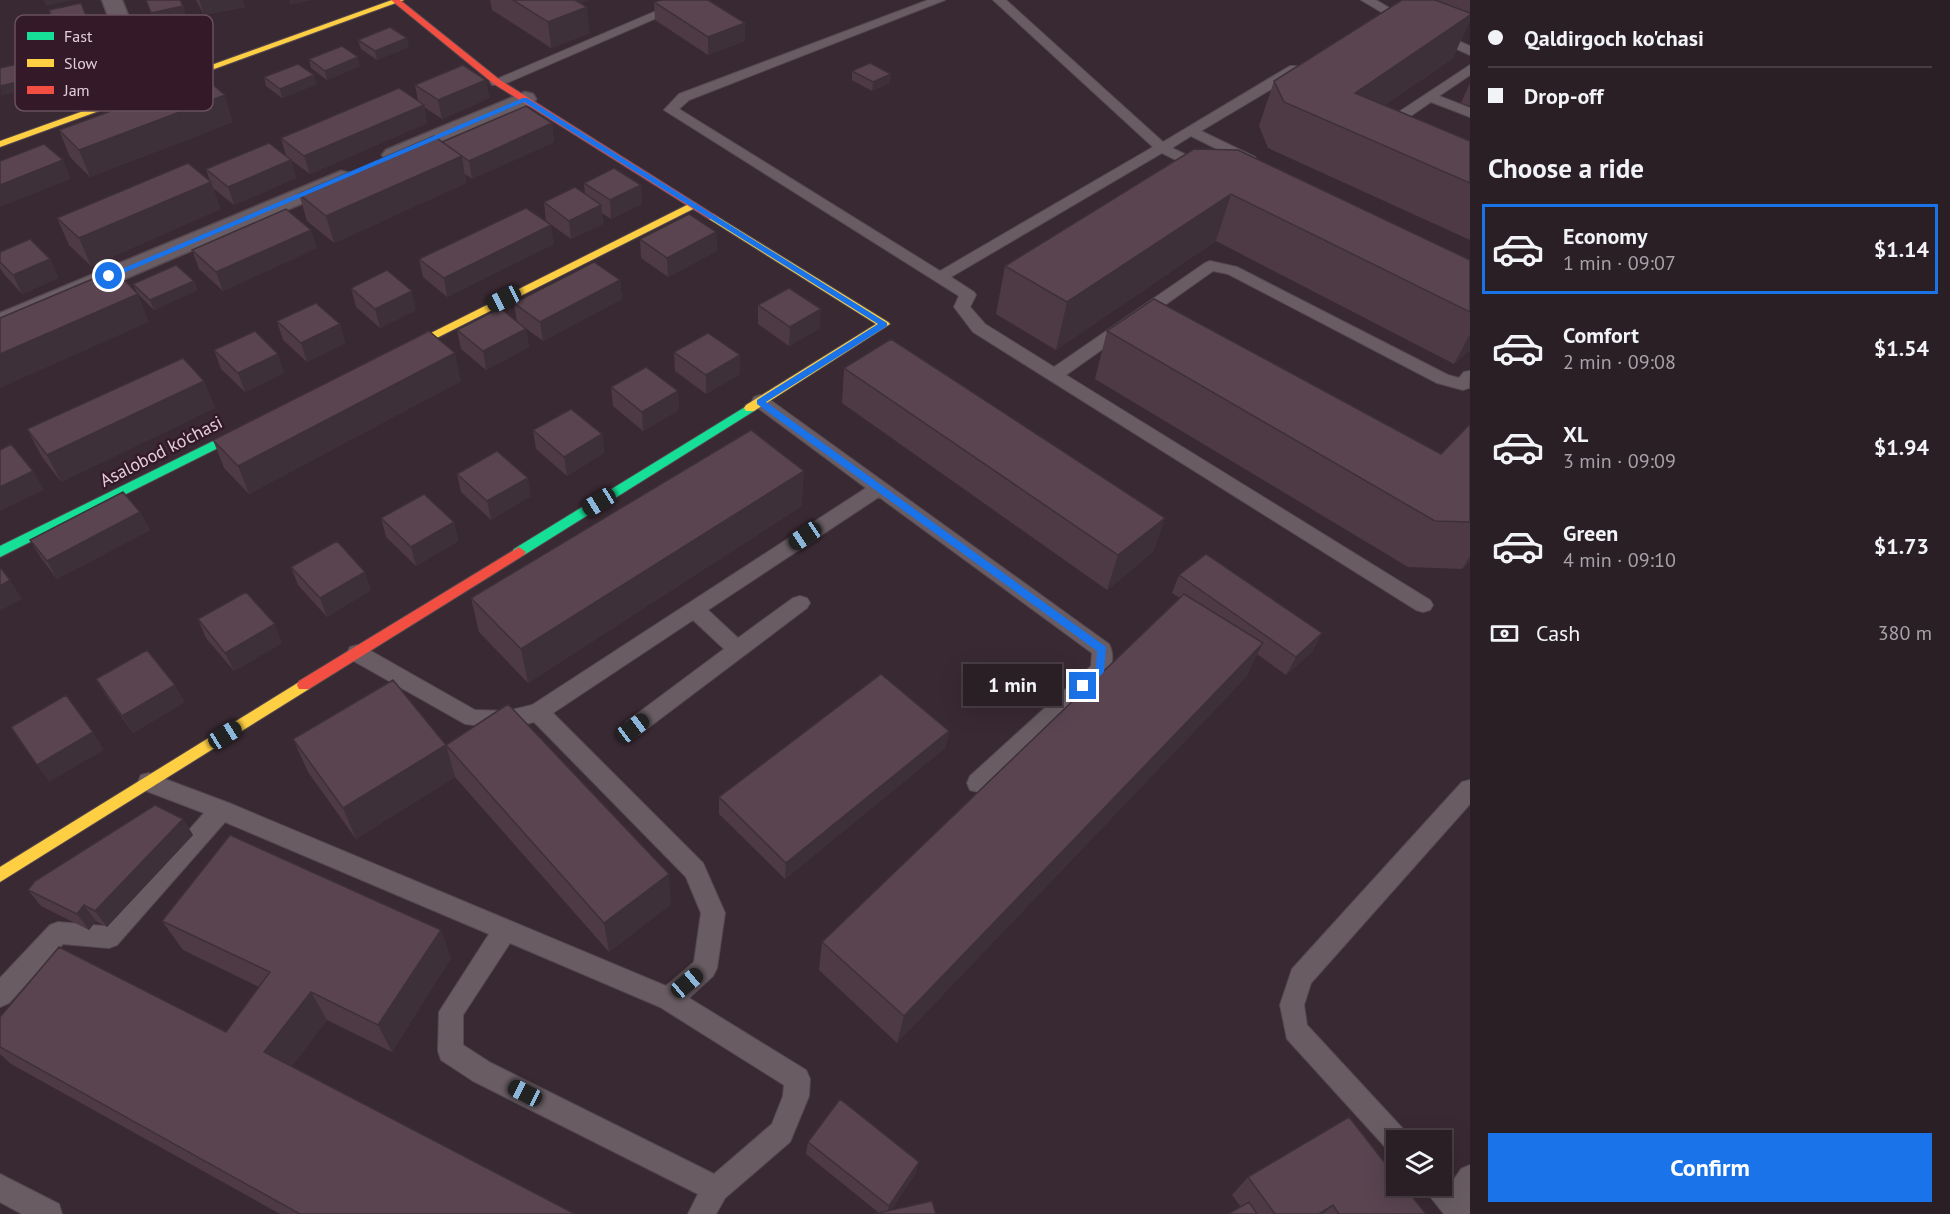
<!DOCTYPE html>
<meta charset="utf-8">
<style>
:root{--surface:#2b1f26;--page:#33272e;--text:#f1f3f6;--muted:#a6a2a7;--line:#473d43;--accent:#1a73e8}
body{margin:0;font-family:"PT Sans",sans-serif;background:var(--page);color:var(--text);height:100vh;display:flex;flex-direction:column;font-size:22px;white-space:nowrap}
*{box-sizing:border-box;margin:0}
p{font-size:20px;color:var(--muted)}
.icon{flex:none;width:33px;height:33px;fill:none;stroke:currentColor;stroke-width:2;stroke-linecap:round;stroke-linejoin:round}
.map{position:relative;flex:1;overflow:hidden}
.drawer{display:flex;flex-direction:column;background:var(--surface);width:480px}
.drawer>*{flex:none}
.top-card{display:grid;align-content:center;height:132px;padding:0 18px;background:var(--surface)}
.controls{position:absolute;left:1386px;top:1130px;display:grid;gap:12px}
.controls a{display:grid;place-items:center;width:66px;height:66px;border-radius:0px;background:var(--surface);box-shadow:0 6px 24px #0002,0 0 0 2px var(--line);font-size:30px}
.end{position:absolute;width:27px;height:27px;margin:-14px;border:8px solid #1a73e8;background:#fff;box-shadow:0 0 0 3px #fff}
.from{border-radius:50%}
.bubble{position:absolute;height:42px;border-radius:0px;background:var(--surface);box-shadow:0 6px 24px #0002,0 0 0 2px var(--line);font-size:20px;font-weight:700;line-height:42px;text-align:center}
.car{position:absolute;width:18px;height:36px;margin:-18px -9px;border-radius:8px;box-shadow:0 0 4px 2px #0007;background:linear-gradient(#222 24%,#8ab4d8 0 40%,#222 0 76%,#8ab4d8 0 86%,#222 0)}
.top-card b{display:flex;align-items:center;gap:21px;height:57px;font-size:22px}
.top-card b+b{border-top:2px solid var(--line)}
.top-card i{width:15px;height:15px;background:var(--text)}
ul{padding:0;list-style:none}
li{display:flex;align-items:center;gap:18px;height:90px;margin:0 12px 9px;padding:0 6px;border:3px solid transparent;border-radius:0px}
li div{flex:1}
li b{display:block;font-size:22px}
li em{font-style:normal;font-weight:700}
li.selected{border-color:var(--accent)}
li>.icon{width:54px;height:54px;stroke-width:1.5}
h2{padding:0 18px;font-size:27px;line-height:72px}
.pay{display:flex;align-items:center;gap:15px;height:66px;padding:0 18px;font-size:22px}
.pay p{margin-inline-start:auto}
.cta{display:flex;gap:12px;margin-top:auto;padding:12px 18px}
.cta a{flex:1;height:69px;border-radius:0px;background:var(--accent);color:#fff;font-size:24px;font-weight:700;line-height:69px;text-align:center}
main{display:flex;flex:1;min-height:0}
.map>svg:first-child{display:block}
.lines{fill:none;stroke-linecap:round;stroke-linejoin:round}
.lane-casing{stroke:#55484f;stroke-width:2}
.street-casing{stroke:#55484f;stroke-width:3}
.fast-casing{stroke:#55484f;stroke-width:2}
.slow-casing{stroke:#55484f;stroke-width:2}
.jam-casing{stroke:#55484f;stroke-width:2}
.lane{fill:#695d63;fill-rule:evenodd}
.street{fill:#695d63;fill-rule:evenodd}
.fast{fill:#16e098;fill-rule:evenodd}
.slow{fill:#ffcf43;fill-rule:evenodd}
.jam{fill:#f24e42;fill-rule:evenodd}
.wall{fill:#4d3a45}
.shaded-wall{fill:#3e3038}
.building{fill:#594450;stroke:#3e3038;stroke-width:1.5}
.route{fill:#1a73e8}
.labels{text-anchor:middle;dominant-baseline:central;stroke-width:5;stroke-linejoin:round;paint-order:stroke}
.street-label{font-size:18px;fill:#e2cfd9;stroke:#341929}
.key{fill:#341929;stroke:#68505e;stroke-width:1.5}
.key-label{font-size:16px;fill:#e2cfd9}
</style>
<main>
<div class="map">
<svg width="1470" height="1214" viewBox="0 0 1470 1214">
<rect width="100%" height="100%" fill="#392932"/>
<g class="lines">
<defs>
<path id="lane" d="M682,0H698L502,85H492L490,82Z
M928,0H945L689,100L679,109L940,271L1153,147L993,0H1006L1163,142L1290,66H1300L1301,69L1300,72L1201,131L1255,157L1257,160L1255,163H1245L1191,136L1172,148L1210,166L1212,169L1210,172H1200L1162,153L951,277L974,292L976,295L970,307L985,324L1054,367L1205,263L1210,261L1237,267L1448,375L1459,378L1464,372L1470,371L1469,388L1463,390L1437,383L1228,274L1213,271L1066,375L1430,600L1433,605L1430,610L1423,612L1416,610L973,332L954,307L959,296L664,110L679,94Z
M1361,0H1376L1413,22L1411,25H1403Z
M1434,30L1470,46V55L1430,37L1428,34L1430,31Z
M1470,65V75L1439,96L1470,108V117L1431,102L1389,131H1379L1377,128L1379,125Z
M760,395L766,397L1109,644C1114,653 1113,666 1108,675L986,790L978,792L970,790L967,783L970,776L1091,666L1092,653L879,497L708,610L738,638L793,598L800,596L807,598L810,603L807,608L640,734L633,737L626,734L623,728L626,722L724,649L693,620L553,713L703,863L725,913L717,968L713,976L689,998L806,1070L810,1079L809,1096L790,1142L725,1198L716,1214H688L698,1194L473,1081L441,1060L438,1051L439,1012L489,934L225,822L117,945L109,948L63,944L9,1003L0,1007V978L50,925L58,922L104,926L204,813L141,789L138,782L141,775L149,773L229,803L666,986L694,962L701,913L686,877L534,722L507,729L465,724L350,659L347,653L350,647L357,645L364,647L475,710L507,711L532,705L866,488L754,405L752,401L754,397ZM510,943L660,1007L784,1085L783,1096L772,1124L714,1174L491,1063L463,1045V1015Z
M1470,780V804L1311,983L1304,1005L1307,1025L1405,1131L1409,1140H1396V1153L1387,1149L1287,1039L1280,1005L1292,969L1462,782Z
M1470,1165V1214H1444L1428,1194L1424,1185H1442V1174L1452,1182L1461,1169Z
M0,1174L59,1204L62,1214H22L0,1202Z"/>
<path id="street" d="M102,0H122L158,90L155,95L147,97L139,95L136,90Z
M525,92L533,94L536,99L533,104L402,160L394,162L386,160L382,155L386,150Z
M341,171L350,173L353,178L350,183L0,332V313Z"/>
<path id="fast" d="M750,404L754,405L756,408L754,411L524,555H514L512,552L514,549Z
M256,420L260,421L262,424L260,427L0,557V546Z"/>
<path id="slow" d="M392,0H404L0,147V141Z
M693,202L698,205L697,207L397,358L393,359L387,355Z
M713,214L888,322L890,324L754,411H746L744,408L746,405L876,324L709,219L708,217Z
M304,679L309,681L311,685L309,689L0,882V867Z"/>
<path id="jam" d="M391,0H400L500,80L718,217L717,219H709L494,84Z
M519,547L526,552L524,555L309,689H299L297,685L299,681Z"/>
</defs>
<use href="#lane" class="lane-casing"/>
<use href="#street" class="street-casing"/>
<use href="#fast" class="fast-casing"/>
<use href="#slow" class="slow-casing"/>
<use href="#jam" class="jam-casing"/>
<use href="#lane" class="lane"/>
<use href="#street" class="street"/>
<use href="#fast" class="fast"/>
<use href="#slow" class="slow"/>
<use href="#jam" class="jam"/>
</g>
<path class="wall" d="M196,0H243L245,7L204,15Z
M490,0H589L581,3L590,33L551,48L492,10Z
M1439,0H1470V20L1453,58L1385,105L1470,141V240L1268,148L1259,126L1274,81L1438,1Z
M654,2L745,23V41L708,55L655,20Z
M157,22L200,40L168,47Z
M358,40L409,47L377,60L361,49Z
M309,59L360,66L327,80L311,68Z
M852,71L890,83L872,91L852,80Z
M264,77L317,84L282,98L266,86Z
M486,80L489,98L442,119L424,107L427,123L310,174L291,160L296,178L234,205L213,188L220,209L91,266L69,245L57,218L210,181L206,169L286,156L281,138L418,101L415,85Z
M1470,83V106L1461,103Z
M233,122L90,177L70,157L59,130Z
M552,123L554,142L472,179L465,174L466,183L334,243L307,221L299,194L442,143Z
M1194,149L1470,260V350L1454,364L1216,241L1056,350L996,314L1005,266Z
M584,183L641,185L642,204L611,219L602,213L603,224L571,239L546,221L544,202L585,194Z
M716,232L717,251L668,277L641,258L640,239Z
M554,244L447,297L423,277L419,259Z
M317,248L223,291L199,269L192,250Z
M0,252L50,259L58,278L22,294L3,273L0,268Z
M620,280L622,299L543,341L517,322L514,303Z
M194,281L197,290L154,310L137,293L133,284Z
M351,288L416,310L380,328L356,307Z
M758,305L820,328L789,346L758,324Z
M277,321L340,324L345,343L307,362L283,340Z
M526,329L529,347L486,370L461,349L457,330Z
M1107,331L1441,454L1470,424V561L1462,569L1408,567L1095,379Z
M214,350L284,373L245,392L221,369Z
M674,352L740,355V374L706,394L675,371Z
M844,368L1165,518L1153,552L1107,590L842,403Z
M204,381L215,408L61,482L42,457L27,429Z
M461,381L249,494L224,468L213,440Z
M611,387L678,391L679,410L643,431L613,406Z
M533,430L602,434L604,453L567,476L536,449Z
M457,474L531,496L491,520L461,492Z
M802,506L528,683L479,632L471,598Z
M140,512L150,530L57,579L41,558L30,540Z
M381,518L454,522L458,541L416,566L386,537Z
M291,567L371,590L327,617L298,585Z
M1179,575L1313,651L1286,675L1257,654L1246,677L897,1043L819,970L822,942L1180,598L1172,593Z
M198,619L282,643L234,671L206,638Z
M96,679L185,702L133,733L107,697Z
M949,731L945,748L785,879L719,814V797Z
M293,739L446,745L671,904L609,952L455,777L356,839L308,772Z
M183,819L193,835L107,927L96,921L89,930L41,906L28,890Z
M162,921L441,930L451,958L392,1052L327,1020L291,1067L575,1214H280L11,1064L0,1054V1017L226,1032L259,987L183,950Z
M808,1142L919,1162L915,1174L891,1210L879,1213L806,1154Z
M1248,1177L1426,1214H1228L1241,1207L1232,1195Z"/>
<path class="shaded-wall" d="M43,0H75L46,6Z
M199,0H243L245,7L204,15Z
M289,0H313L290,5Z
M555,0H589L557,12Z
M183,6L186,15L154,22L151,13Z
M587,7L590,33L551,48L548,22Z
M1470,15V19L1453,58L1349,130L1355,93Z
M87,18L91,27L58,34L54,25Z
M745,23V41L708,55V37Z
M197,31L200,40L168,47L165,38Z
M407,38L409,47L377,60L375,51Z
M96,43L100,52L66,60L62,50Z
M358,57L360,66L327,80L325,71Z
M27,62L36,88L1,96L0,86Z
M106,69L110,78L75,86L72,77Z
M891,74L890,83L872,91L873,82Z
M314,75L317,84L282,98L280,89Z
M486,80L489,98L442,119L438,100Z
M225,95L233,122L90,177L79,150Z
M424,105L427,123L310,174L304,156Z
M552,123L554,142L472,179L469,161Z
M462,156L466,183L334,243L326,216Z
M63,160L71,179L0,207V185Z
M291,160L296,178L234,205L228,187Z
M211,182L220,209L91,266L79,238Z
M641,185L642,204L611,219L610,200Z
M1231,194L1216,241L1056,350L1067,302Z
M601,205L603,224L571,239L569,221Z
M551,225L554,244L447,297L444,278Z
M311,230L317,248L223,291L216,272Z
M716,232L717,251L668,277L667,258Z
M50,259L58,278L22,294L13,275Z
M620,280L622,299L543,341L540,322Z
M194,281L197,290L154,310L150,300Z
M412,291L416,310L380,328L375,309Z
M138,294L149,322L0,388V354Z
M821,309L820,328L789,346L790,327Z
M340,324L345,343L307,362L301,343Z
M526,329L529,347L486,370L483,351Z
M1470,334V350L1454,364Z
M455,353L461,381L249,494L238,466Z
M278,354L284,373L245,392L238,373Z
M740,355V374L706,394V375Z
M204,381L215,408L61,482L47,455Z
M678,391L679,410L643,431L642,412Z
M602,434L604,453L567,476L564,457Z
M33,471L44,490L0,511V487Z
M804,471L802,506L528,683L521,649Z
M528,478L531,496L491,520L487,501Z
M140,512L150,530L57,579L47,561Z
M1165,518L1153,552L1107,590L1118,555Z
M454,522L458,541L416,566L411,547Z
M1470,556V561L1462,569Z
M365,572L371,590L327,617L320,598Z
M10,580L22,599L0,611V586Z
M275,624L282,643L234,671L225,653Z
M1322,633L1313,651L1286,675L1296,657Z
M1263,643L1246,677L897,1043L904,1016Z
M175,685L185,702L133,733L122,716Z
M949,731L945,748L785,879L786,863Z
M93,732L104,750L49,782L37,765Z
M446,745L455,777L356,839L343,808Z
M183,819L193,835L107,927L95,911Z
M669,874L671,904L609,952L604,923Z
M84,905L96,921L89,930L77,914Z
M441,930L451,958L392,1052L378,1025Z
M311,992L327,1020L282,1078L264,1052Z
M919,1162L915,1174L888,1214H887L889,1206Z
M1333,1205L1323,1214H1319Z"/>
<path class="building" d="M146,0H180L183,6L151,13Z
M513,0H575L587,7L548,22Z
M661,0H708L745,23L708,37L654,2Z
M1402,0H1435L1470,13V15L1355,93L1470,141V183L1284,102L1274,81Z
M81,3L87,18L54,25L49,10Z
M390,27L407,38L375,51L358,40Z
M342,46L358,57L325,71L309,59Z
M27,62L32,79L0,86V68Z
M870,63L891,74L873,82L852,71Z
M298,64L314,75L280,89L264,77Z
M463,65L486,80L438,100L415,85Z
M204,77L225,95L79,150L59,130Z
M399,88L424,105L304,156L281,138Z
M526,106L552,123L469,161L442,142Z
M434,136L462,156L326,216L299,194Z
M269,143L291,160L228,187L206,169Z
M44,144L63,160L0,185V161Z
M1194,149L1238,150L1470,260V312L1231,194L1067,302L1005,266Z
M188,163L211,182L79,238L57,218Z
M614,168L641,185L610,200L584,183Z
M575,187L601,205L569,221L544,202Z
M526,208L551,225L444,278L419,259Z
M286,209L311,230L216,272L192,250Z
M689,214L716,232L667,258L640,239Z
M30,239L50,259L13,275L0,262V252Z
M594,262L620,280L540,322L514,303Z
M176,265L194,281L150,300L133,284Z
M114,270L138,294L0,354V318Z
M387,270L412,291L375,309L351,288Z
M789,288L821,309L790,327L758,305Z
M1154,299L1441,454L1470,424V522L1435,521L1107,331Z
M316,303L340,324L301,343L277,321Z
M500,308L526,329L483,351L457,330Z
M255,331L278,354L238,373L214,350Z
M429,331L455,353L238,466L213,440Z
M708,333L740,355L706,375L674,352Z
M891,339L1165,518L1118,555L844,368Z
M183,358L204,381L47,455L27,429Z
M646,367L678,391L642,412L611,387Z
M571,409L602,434L564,457L533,430Z
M751,430L804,471L521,649L471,598Z
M11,444L33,471L0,487V450Z
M497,451L528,478L487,501L457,474Z
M123,492L140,512L47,561L30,540Z
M424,494L454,522L411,547L381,518Z
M337,541L365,572L320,598L291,567Z
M1206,554L1322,633L1296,657L1179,575Z
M0,567L10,580L0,586Z
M246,592L275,624L225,653L198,619Z
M1184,594L1263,643L904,1016L822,942Z
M147,650L175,685L122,716L96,679Z
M881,674L949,731L786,863L719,797Z
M393,680L446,745L343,808L293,739Z
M66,695L93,732L37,765L11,727Z
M508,704L669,874L604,923L446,745Z
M155,805L183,819L95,911L84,905L77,914L28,890L35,881Z
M230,835L441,930L378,1025L311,992L264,1052L575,1214H300L0,1047V1017L59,947L226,1032L270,972L162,921Z
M840,1099L919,1162L889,1206L808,1142Z
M1349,1117L1396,1177V1185H1403L1426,1214H1339L1333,1205L1319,1214H1275L1248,1177Z
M932,1201L936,1214H874Z
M1249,1202L1257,1214H1228Z"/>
<path class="route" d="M523,98H527L887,323V326L766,402L1106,647L1104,672L1087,689H1080V683L1096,668L1097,651L757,404V400L878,324L524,102L112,278L105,276Z"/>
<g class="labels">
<g class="street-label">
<text transform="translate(161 451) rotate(-27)">Asalobod ko'chasi</text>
</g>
</g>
<rect x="15" y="15" width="198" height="96" rx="9" class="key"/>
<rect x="27" y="32" width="27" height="8" fill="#16e098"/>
<rect x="27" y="59" width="27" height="8" fill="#ffcf43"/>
<rect x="27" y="86" width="27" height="8" fill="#f24e42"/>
<g class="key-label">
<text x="64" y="42">Fast</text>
<text x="64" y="69">Slow</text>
<text x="64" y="96">Jam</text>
</g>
</svg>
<div class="controls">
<a><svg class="icon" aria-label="layers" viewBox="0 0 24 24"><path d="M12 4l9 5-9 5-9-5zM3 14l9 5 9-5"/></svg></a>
</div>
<i class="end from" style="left:109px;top:276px"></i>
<i class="end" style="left:1083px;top:686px"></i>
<div class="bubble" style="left:963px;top:664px;width:99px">1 min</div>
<i class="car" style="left:504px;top:299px;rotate:243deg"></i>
<i class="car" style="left:599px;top:502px;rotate:238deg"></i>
<i class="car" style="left:805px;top:536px;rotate:236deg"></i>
<i class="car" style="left:633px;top:728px;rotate:53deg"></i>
<i class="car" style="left:225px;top:735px;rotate:58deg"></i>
<i class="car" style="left:687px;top:983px;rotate:50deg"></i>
<i class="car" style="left:525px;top:1093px;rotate:297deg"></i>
</div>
<section class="drawer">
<div class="top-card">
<b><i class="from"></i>Qaldirgoch ko'chasi</b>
<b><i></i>Drop-off</b>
</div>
<h2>Choose a ride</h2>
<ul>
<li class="selected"><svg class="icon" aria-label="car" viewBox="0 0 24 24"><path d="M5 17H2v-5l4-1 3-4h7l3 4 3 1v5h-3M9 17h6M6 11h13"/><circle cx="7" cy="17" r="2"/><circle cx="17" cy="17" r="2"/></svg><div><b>Economy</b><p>1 min · 09:07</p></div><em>$1.14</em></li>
<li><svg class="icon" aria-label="car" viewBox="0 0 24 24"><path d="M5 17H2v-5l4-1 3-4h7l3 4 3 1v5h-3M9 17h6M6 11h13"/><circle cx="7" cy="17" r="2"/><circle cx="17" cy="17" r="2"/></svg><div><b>Comfort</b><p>2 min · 09:08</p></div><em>$1.54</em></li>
<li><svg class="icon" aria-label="car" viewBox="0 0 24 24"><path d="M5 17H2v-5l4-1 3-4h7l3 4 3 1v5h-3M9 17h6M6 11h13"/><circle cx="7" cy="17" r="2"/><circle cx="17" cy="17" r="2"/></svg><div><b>XL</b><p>3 min · 09:09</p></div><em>$1.94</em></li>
<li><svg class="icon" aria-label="car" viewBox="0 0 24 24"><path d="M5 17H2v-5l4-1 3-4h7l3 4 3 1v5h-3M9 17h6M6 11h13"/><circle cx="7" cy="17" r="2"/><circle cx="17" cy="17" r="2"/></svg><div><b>Green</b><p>4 min · 09:10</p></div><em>$1.73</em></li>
</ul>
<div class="pay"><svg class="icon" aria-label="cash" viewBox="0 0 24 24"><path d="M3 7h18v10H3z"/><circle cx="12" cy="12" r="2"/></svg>Cash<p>380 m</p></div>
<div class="cta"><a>Confirm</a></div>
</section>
</main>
